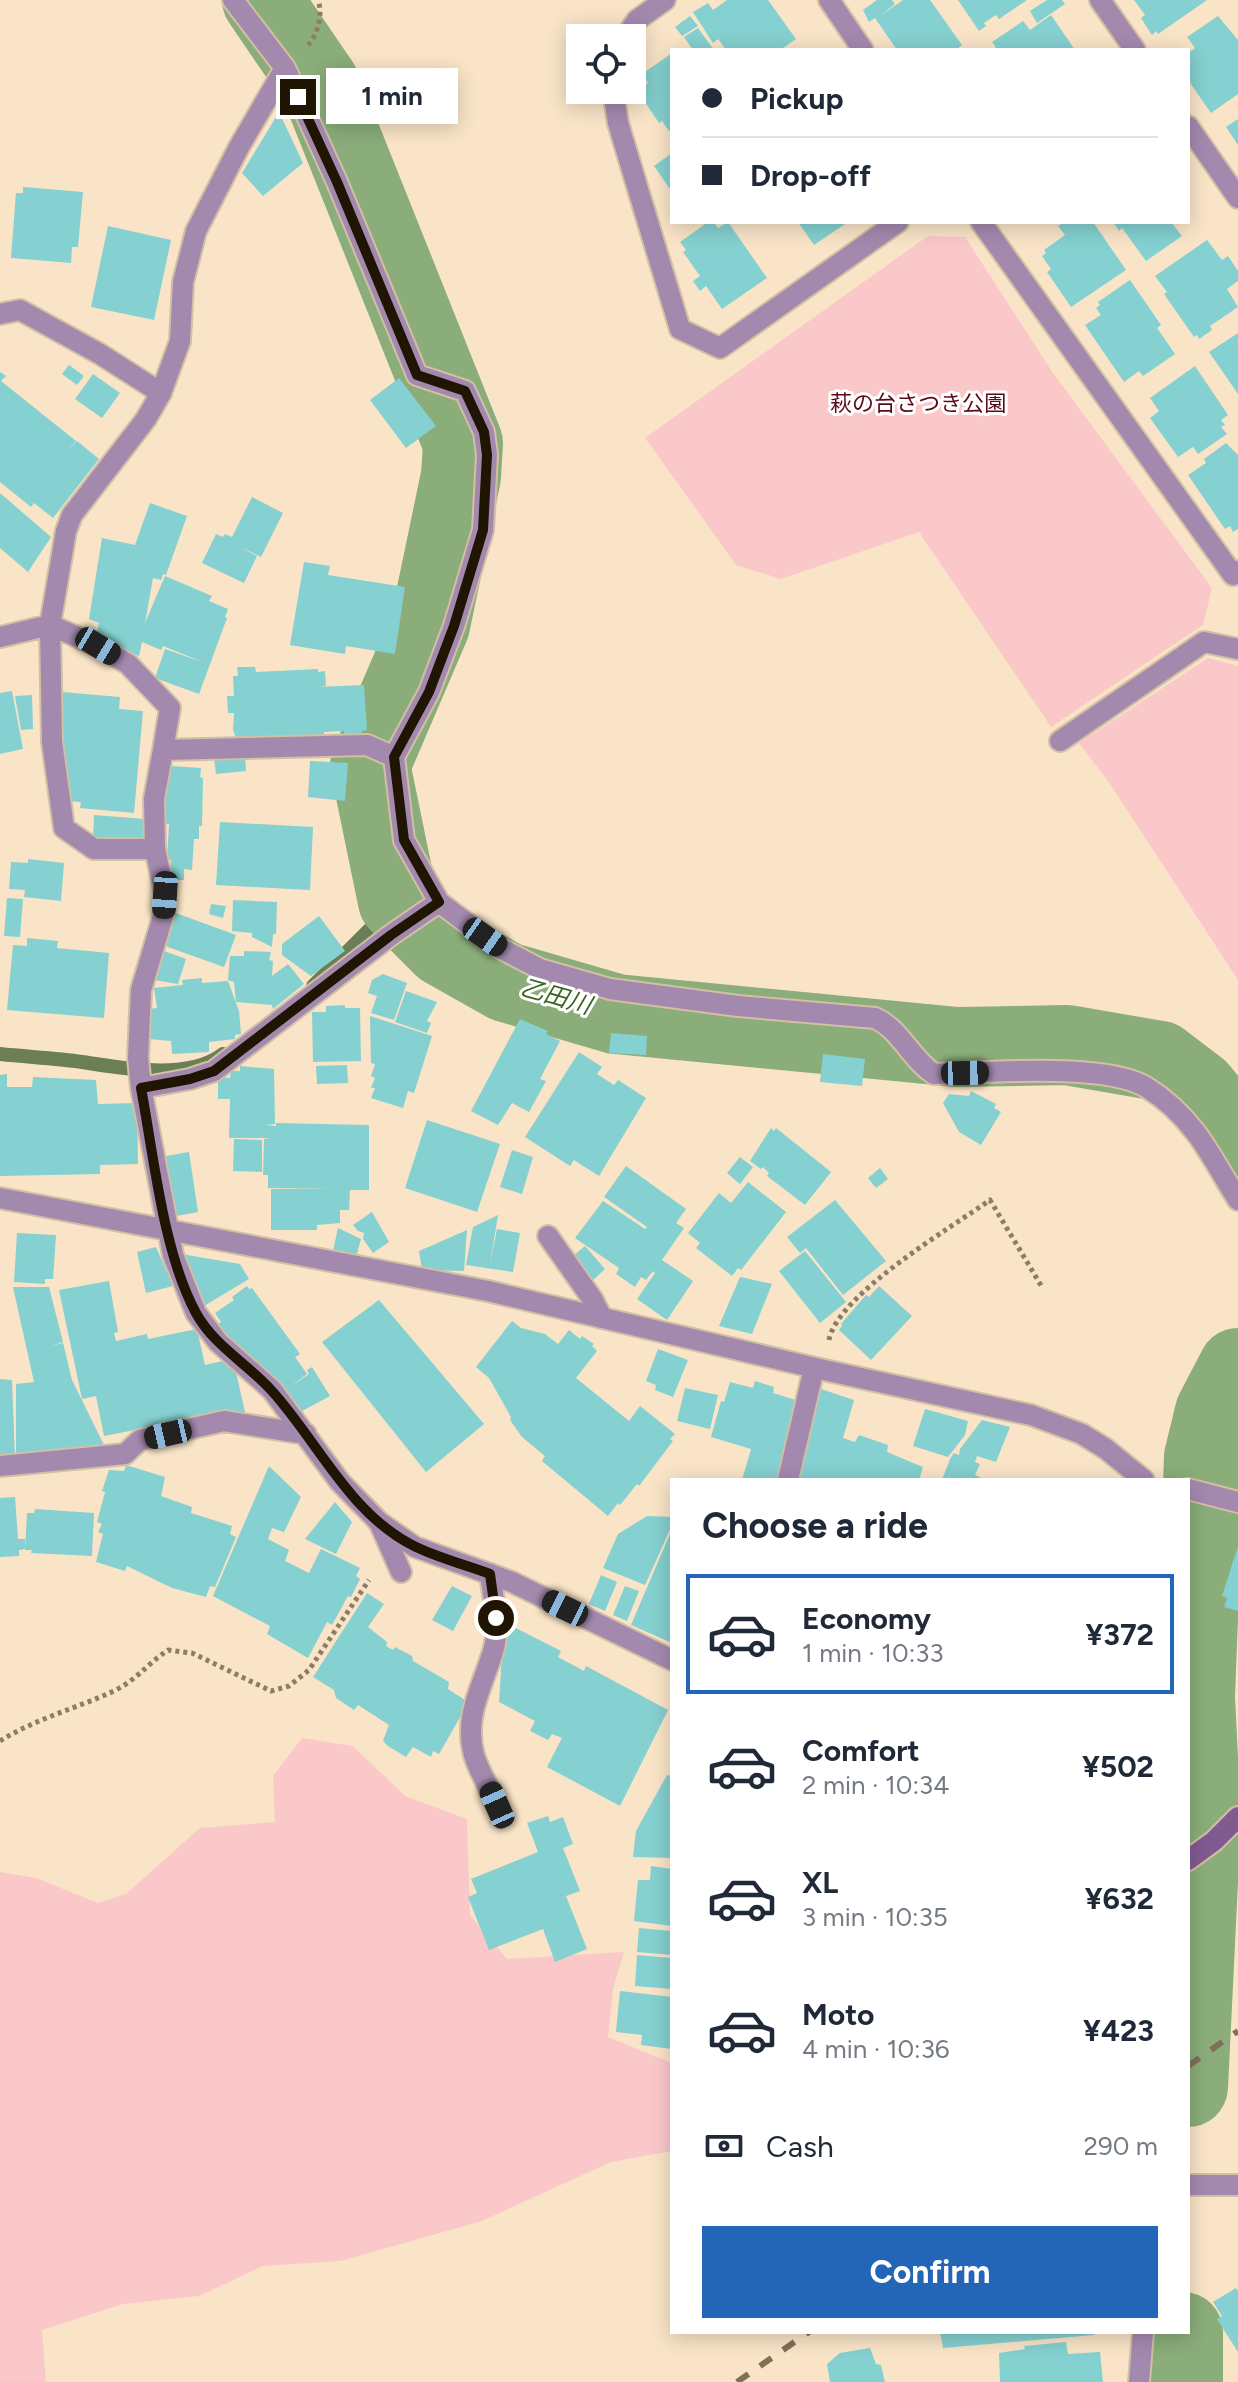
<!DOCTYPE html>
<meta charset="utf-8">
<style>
:root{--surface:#fff;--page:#f2f2f3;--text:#1f2937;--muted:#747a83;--line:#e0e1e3;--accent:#2365b6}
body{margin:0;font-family:Figtree,"Noto Sans JP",sans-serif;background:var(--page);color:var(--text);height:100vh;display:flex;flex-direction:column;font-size:30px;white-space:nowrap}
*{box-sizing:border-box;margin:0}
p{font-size:26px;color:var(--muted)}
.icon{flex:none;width:44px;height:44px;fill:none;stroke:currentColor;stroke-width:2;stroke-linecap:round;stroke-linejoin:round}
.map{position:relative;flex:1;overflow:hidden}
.sheet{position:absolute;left:670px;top:1478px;width:520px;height:856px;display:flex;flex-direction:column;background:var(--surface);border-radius:0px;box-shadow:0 4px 20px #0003}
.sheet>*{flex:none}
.top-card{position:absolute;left:670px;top:48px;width:520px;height:176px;border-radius:0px;box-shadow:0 4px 20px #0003;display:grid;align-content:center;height:176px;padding:0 32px;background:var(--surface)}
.fabs{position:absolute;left:566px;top:24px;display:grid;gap:16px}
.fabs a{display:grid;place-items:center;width:80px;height:80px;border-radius:0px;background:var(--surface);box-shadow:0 4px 20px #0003;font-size:40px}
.end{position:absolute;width:36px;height:36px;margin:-18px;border:10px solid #201403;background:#fff;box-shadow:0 0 0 4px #fff}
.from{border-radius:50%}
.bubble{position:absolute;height:56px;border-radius:0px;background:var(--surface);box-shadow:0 4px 20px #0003;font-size:26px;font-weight:700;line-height:56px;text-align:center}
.car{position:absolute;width:24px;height:48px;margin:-24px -12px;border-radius:10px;box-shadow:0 0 6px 2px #0007;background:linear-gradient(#222 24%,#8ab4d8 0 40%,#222 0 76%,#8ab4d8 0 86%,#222 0)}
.top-card b{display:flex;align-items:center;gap:28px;height:76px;font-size:30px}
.top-card b+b{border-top:2px solid var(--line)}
.top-card i{width:20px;height:20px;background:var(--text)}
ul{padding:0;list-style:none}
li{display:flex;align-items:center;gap:24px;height:120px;margin:0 16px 12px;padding:0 16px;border:4px solid transparent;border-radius:0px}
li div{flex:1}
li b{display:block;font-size:30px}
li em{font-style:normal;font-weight:700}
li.on{border-color:var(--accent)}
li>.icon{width:72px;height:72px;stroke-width:1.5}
h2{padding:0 32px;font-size:36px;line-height:96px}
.pay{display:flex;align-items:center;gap:20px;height:88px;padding:0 32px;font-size:30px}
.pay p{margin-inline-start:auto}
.cta{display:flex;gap:16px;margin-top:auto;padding:16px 32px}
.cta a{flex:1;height:92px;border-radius:0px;background:var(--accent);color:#fff;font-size:32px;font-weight:700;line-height:92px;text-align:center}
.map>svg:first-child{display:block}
.green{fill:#fbc8ca}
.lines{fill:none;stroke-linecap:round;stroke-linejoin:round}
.stream{stroke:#6a7f56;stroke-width:14}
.river{stroke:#8aad7a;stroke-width:80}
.building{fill:#85d0d0}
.lane-casing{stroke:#d2bfa4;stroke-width:24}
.street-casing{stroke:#d2bfa4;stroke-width:24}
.secondary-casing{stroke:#d2bfa4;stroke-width:24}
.path{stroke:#8d7d66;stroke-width:5;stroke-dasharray:4 4;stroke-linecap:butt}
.lane{stroke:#a489af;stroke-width:20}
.street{stroke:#a489af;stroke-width:20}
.secondary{stroke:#825a92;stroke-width:20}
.rail{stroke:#80705a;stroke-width:6;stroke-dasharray:14 14;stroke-linecap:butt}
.route{stroke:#201403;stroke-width:10}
.labels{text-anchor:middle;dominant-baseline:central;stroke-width:6;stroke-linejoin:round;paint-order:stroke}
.park-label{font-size:22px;fill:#5a091b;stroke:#fff}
.water-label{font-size:24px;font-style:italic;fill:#3a651f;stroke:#fff}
</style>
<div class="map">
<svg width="1238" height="2382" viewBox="0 0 1238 2382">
<rect width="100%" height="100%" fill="#f9e4c7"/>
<path class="green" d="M928,236L965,237L1053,373L1212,588L1203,625L1051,727L919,532L781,579L736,565L645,438Z
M1208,658L1238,666V980L1110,784L1079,743Z
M302,1738L353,1746L405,1796L467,1819L470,1915L507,1959L624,1952L613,1989L608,2037L672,2063V2151L611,2162L482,2221L341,2261L263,2266L199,2296L123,2304L42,2330L46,2382H0V1872L36,1878L98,1903L126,1894L200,1828L275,1822L273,1776Z"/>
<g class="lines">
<path class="stream" d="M313,986L398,901
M0,1054C27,1057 55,1058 82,1062C122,1068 188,1081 223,1054"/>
<path class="river" d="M262,0L320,85L463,443L461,476L430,625L370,765L398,901L444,947L506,982L616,1014L957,1047L1067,1045L1160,1061L1198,1090L1238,1139
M1188,2087L1201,1820L1195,1697L1204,1457L1215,1412L1238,1368
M1183,2382V2332"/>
</g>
<path class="building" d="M727,0H768L796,39L780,50H726L718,39L713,43L693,12L708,3L713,10Z
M877,0H892L895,4L880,16L903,0H930L962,45L956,50H897L875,18L869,22L863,10Z
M958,0H1027L999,19L996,15L984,23L986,26L979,31Z
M1047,0H1062L1065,4L1037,23L1030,11Z
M1134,0H1207L1158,34L1156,31L1152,35L1141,18L1145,15Z
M1051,15L1075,50H992L996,47L992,42L1023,21L1030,30Z
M690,16L698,26L682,36L675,27Z
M1218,16L1238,40V94L1211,113L1188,80V53L1195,48L1187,37Z
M698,28L714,50H693L684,37Z
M672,53V129L669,131L662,121L659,123L637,90L648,83L642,74Z
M279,112L303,163L263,196L242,173Z
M1238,119V145L1226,127Z
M672,153V192L654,166Z
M23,187L83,192L78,247H72L71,263L11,258L16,193H23Z
M708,222H714L718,228L728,222L767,278L722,309L706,286L700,291L693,281L700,276L683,252L686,250L680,242Z
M798,222H848L814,245Z
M1065,222H1093L1126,270L1071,307L1047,272L1051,269L1042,256L1046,253L1044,250L1065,235L1058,226Z
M1113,222H1171L1182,236L1146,261L1122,228L1119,231Z
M108,226L171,240L154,320L91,307Z
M1207,240L1222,260L1228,256L1238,271V281L1227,289L1238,307L1210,326L1212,330L1199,339L1197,335L1194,337L1164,294L1167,292L1155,276Z
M1130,280L1161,325L1157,328L1175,354L1143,376L1139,371L1124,382L1085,325L1101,315L1096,308L1100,305L1098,302Z
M1238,333V394L1209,352Z
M69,365L84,376L77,385L62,374Z
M1195,366L1228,415L1221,420L1225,425L1221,427L1227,434L1198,454L1193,447L1178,457L1150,418L1159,411L1150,398Z
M0,372L6,376L1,381L76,441L68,450L77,441L99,459L53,518L34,503L31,507L0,482Z
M93,374L120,393L102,418L75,399Z
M399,378L436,426L406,448L370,400Z
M1226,443L1238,455V529L1233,532L1230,526L1225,529L1188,475L1206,463L1204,459Z
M0,493L51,537L28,572L0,548Z
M252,497L283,513L261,557L239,546L257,556L244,583L202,563L216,534L223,537L225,534L232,537Z
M150,503L187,516L166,575L163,574L161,580L153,578L145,623L165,576L212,596L209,601L228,609L225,617L227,618L199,694L155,678L165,649L205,663L163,646L161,650L142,642L139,656L95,640L99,623L89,619L102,538L135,545Z
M304,562L330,566L328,575L405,587L395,654L346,646L345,654L290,645Z
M237,667H255L256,672L318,669V672L325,671L326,686L317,687L364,685L367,730L362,731V736L344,737V731L324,732L325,739L238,743L233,730L234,713H228L227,696H234L233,676H238Z
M12,691L23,749L0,754V693Z
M62,692L120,697L119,709L143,711L134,813L80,808L81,802L65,801L68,768H61L64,736L58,732Z
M32,695L33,729L21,730L15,696Z
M245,755L246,771L216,774L214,758Z
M310,761L348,763L345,801L308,797Z
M171,766L201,768L200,777L203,778L202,826H199V839H194L192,870L184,869V880H170L171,860L167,859L169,824H164L166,772H171Z
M94,815L145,819L143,843L93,839Z
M220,822L313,827L310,890L216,885Z
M28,859L64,863L61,901L24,897L25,890L9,889L11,862L28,863Z
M7,898L23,899L20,937L4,936Z
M233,900L277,902L276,934H273L272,947L252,937V933L232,931Z
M211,904L226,906L223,918L209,914Z
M173,912L236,935L224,967L165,946Z
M319,916L345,951L311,976L282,955V944Z
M27,938L58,941L57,948L109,953L104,1018L7,1010L13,945L27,946Z
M164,951L186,959L178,984L154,980Z
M244,951L271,952L269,960L273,961L272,976L288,964L304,984L273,1009L272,1005L236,1002L234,982L228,980L230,956H244Z
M383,974L407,983L394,1020L371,1013L377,996L368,993L372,980Z
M202,978V983L228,981L239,1011L241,1034L235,1035V1039L209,1042V1052L172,1054L171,1041L149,1039V1009L157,1008L154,988L183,985L182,980Z
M406,991L437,1002L427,1021L431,1023L427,1033L395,1022Z
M345,1005V1008H360L361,1061L313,1062L312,1012H326V1006Z
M370,1016L432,1036L414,1093L408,1091L403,1108L371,1098L375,1088H371L375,1078L371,1076L375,1064L371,1063Z
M520,1019L548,1031L546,1034L560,1041L540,1079L546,1081L529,1112L512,1103L498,1125L471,1111Z
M611,1033L647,1036L646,1055L609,1053Z
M579,1052L602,1067L597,1074L614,1085L618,1080L646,1098L599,1176L574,1160L570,1166L525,1137Z
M823,1054L865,1059L862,1086L820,1082Z
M347,1065L348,1083L317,1084L316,1066Z
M240,1066L274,1069L275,1124L266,1125L276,1126V1123L369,1125V1190H350L349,1210H340V1223L317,1225V1230H271V1189H334L268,1188V1175H263L264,1139L271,1138H229L230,1099H218V1077L230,1078L231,1071H240Z
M7,1074V1087H32L33,1077L96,1080L98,1104L137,1103L138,1164L100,1165V1174L0,1176V1075Z
M971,1091L996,1104L994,1108L1001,1112L981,1145L959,1132L943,1103L949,1094L969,1096Z
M427,1120L500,1144L477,1212L405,1188Z
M771,1128L774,1131L776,1128L831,1172L805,1205L767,1176L769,1173L763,1167L761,1169L750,1161Z
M234,1139L262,1140V1172L233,1171Z
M512,1150L533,1157L522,1194L500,1187Z
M189,1152L198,1212L176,1216L166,1156Z
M740,1157L753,1167L740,1184L727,1173Z
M626,1166L686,1209L676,1223L684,1228L662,1260L693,1281L667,1320L637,1299L655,1273L653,1271L646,1280L641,1277L635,1287L616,1274L619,1268L575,1238L603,1201L645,1229L647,1227L604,1197Z
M880,1168L888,1179L876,1188L868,1178Z
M748,1182L786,1212L741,1270L738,1268L732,1276L696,1248L700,1243L688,1233L719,1193L731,1203Z
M835,1200L886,1261L843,1295L806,1248L800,1253L787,1237Z
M372,1212L389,1242L373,1253L363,1239L364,1233L358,1231L353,1225Z
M498,1215L490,1264L497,1229L520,1233L513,1272L466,1265L473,1227Z
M338,1228L361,1239L356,1257L333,1251Z
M467,1230L464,1271L422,1270L419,1251Z
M17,1233L56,1235L53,1279H45V1284L14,1282Z
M585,1246L605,1269L592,1281L573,1256Z
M156,1247L173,1286L146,1293L137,1252Z
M805,1251L846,1302L820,1323L779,1271Z
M181,1254L240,1264L249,1279L204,1306Z
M740,1277L772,1284L752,1334L719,1326Z
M109,1281L118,1332L114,1333L116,1341L147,1334L148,1339L197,1329L205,1365L227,1360L235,1368L245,1412L223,1416V1413L104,1436L96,1396L82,1399L59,1290Z
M247,1286L249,1289L252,1288L300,1354L295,1357L307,1374L290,1387L309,1374L307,1370L312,1367L330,1396L302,1411L276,1379L274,1381L270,1375L266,1378L250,1357L246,1359L217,1325L221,1322L215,1313L234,1300L232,1297Z
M879,1286L912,1316L871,1360L839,1330L842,1326L841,1324L866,1295L869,1297Z
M13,1287H49L63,1342L51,1346L63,1343L72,1380L105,1447L16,1460V1384L34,1382Z
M379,1300L484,1424L426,1472L322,1342Z
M512,1321L521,1328L545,1334L558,1344L569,1330L580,1339L582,1336L594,1344L592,1346L597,1351L576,1378L629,1421L640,1406L675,1434L670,1439L673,1441L639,1486L637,1484L620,1505L618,1503L608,1516L542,1461L545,1456L522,1437L510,1420L511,1417L489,1378L476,1367Z
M658,1349L688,1360L673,1397L655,1390L656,1385L646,1381Z
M0,1379L12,1380L15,1460L0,1459Z
M755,1381L774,1387L773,1393L799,1401L777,1480H742L751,1449L711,1437L721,1401L724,1402L730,1382L753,1388Z
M685,1388L718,1395L710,1429L677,1421Z
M818,1388L854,1400L843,1438L855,1442L859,1435L888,1445L887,1452L923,1467L919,1480H798L812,1424H807Z
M925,1409L968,1421L965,1435L948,1457L913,1446Z
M982,1420L1010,1427L996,1462L977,1456L975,1462L980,1464L975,1475L986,1480H942L950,1459L954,1453L959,1455L960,1449Z
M126,1465L165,1477L161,1496L192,1507L191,1513L232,1526L230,1534L236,1537L215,1587L210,1586L206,1597L172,1588L127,1566L125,1571L96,1562L103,1534L98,1532L102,1524L97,1522L105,1492L102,1491L109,1470L124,1471Z
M269,1466L301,1497L284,1532L272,1528L268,1539L289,1550L285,1561L309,1573L321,1549L360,1568L356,1576L360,1579L351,1597L348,1596L332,1625L327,1622L308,1658L267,1634L270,1626L213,1596Z
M15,1497L18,1539H25V1549L19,1550V1556L0,1557V1498Z
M335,1502L352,1522L336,1554L305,1539Z
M35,1509L94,1513L92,1556L31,1553L32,1550H25L27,1513H34Z
M647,1516L672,1517V1525L645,1585L603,1568L618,1534Z
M672,1529V1643L631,1625Z
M1238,1546V1611L1224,1607L1227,1598L1222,1596Z
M601,1575L617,1582L605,1611L589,1604Z
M452,1586L472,1596L453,1631L432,1620Z
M625,1586L639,1591L627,1621L613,1615Z
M367,1593L384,1604L368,1627L387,1642L386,1646L393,1650L395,1647L412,1656L413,1661L449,1682L448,1689L465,1700L466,1707L439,1754L433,1751L431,1757L413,1747L406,1757L388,1746L383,1741L389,1725L358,1705L354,1710L336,1698L334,1690L313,1677Z
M504,1622L561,1651L558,1657L584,1671L586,1666L668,1710L620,1806L547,1767L562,1738L552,1734L548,1740L530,1731L535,1721L499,1702Z
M667,1775L672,1776V1858L633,1857L636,1831Z
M548,1816L550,1822L563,1817L573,1844L563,1848L580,1891L566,1896L587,1949L555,1962L543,1929L489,1950L468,1897L477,1893L471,1879L538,1852L527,1823Z
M651,1866L672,1869V1926L634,1921L638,1880H650Z
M639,1928L672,1931V1955L637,1952Z
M637,1955L672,1958L671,1989L635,1986Z
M620,1991L672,1997V2049L641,2045L642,2035L616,2032Z
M1236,2288L1238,2291V2352L1217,2319L1222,2316L1213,2302Z
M940,2332H1094V2335L943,2348Z
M1066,2342L1068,2354L1100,2352L1103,2382H1000L999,2353L1025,2349L1024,2346Z
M870,2348L876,2364L881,2365L885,2382H830L827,2364L840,2353Z"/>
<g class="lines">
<defs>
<path id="lane" d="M0,314L20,310L100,354L161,393
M548,1236L593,1300L602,1318
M788,1480L814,1368
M379,1522L401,1572
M490,1574C493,1597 500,1625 494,1648C484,1684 463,1715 474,1755C479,1772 490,1789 497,1805"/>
<path id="street" d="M233,0L285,68L337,182L417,375L465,391L484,432L487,455L483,530L454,626L429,692L394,757L404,840L439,902L500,948L540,969L610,989L738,1006L875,1018C900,1029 911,1059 934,1074C986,1073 1104,1062 1146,1087C1164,1098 1183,1116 1196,1133C1211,1153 1224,1178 1238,1200
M829,0L863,50
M1100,0L1135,50
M625,38L637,20L665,0
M613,90L618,123L680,329L720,348L898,222
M1188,126L1238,198
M981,222L1233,575L1238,571
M0,637L50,625L52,742L64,828L94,849H155
M1060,741L1204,642L1238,649
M163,750L170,708L128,664L98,646L50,625L66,531L72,515L146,419L161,393L180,341L183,282L196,231L239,147L285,68
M439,902L391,935L214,1071L190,1079L141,1088L173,1255L196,1313L218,1342L272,1390L340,1482L379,1522L415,1547L512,1582L672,1660
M141,1088L138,1058L141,990L164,913L165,895L155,849L154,799L163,750L367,745L394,757
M0,1198L488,1291L824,1370L1031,1415L1082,1434L1106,1449L1144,1480
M0,1466L125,1454L140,1440L224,1421L306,1434
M1188,1489L1238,1502
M1188,2185H1238
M1139,2382L1143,2332"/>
<path id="secondary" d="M1188,1860L1214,1841L1238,1817"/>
</defs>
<use href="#lane" class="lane-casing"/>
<use href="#street" class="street-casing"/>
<use href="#secondary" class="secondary-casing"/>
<path class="path" d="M308,45C318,34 323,14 318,0
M829,1340C837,1295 952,1227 990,1200L1042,1287
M0,1741C35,1719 77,1708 114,1691C138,1679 147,1664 168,1650L192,1653L271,1691L289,1686L309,1670L369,1580"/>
<use href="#lane" class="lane"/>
<use href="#street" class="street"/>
<use href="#secondary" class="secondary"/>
<path class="rail" d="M1188,2066L1238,2031
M737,2382L809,2332"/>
</g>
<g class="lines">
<path class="route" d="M298,97L337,182L417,375L465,391L484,432L487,455L483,530L454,626L429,692L394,757L404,840L439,902L391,935L214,1071L190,1079L141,1088C154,1157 163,1252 196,1313C214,1346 248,1364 272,1391C319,1443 350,1515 416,1547C439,1558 466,1565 490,1574L496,1618"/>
</g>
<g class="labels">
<g class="park-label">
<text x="918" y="403">萩の台さつき公園</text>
</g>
<g class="water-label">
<text transform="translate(556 996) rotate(16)">乙田川</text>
</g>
</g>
</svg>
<div class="fabs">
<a><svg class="icon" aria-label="locate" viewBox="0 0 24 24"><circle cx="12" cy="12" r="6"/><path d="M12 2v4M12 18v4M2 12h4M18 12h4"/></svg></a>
</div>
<i class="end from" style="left:496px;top:1618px"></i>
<i class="end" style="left:298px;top:97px"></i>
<div class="bubble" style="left:326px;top:68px;width:132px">1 min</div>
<i class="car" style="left:98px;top:646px;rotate:121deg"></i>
<i class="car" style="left:165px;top:895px;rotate:184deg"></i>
<i class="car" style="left:485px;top:937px;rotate:125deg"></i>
<i class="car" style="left:965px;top:1073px;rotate:89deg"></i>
<i class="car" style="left:168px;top:1434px;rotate:257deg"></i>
<i class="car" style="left:565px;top:1608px;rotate:296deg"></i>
<i class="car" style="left:497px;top:1805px;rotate:336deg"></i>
<div class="top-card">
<b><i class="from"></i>Pickup</b>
<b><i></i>Drop-off</b>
</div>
<section class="sheet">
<h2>Choose a ride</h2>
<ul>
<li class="on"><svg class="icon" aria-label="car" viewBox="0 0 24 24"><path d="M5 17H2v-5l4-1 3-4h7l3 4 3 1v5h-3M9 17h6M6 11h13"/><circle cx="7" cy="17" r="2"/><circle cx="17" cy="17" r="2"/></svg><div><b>Economy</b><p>1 min · 10:33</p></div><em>¥372</em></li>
<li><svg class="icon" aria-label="car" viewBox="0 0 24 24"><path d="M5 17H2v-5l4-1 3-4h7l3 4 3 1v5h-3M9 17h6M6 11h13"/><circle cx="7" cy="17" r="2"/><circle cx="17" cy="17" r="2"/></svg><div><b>Comfort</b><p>2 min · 10:34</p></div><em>¥502</em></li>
<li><svg class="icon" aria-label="car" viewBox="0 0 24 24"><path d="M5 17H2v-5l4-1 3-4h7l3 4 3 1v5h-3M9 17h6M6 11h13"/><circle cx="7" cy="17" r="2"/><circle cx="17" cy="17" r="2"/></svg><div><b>XL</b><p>3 min · 10:35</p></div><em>¥632</em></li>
<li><svg class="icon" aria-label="car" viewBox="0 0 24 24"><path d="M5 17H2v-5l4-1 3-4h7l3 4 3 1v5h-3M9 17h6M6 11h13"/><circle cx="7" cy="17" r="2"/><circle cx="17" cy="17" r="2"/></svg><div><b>Moto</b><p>4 min · 10:36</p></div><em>¥423</em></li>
</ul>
<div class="pay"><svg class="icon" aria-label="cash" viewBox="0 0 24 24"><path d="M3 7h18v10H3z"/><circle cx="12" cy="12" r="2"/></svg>Cash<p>290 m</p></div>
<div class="cta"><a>Confirm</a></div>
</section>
</div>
